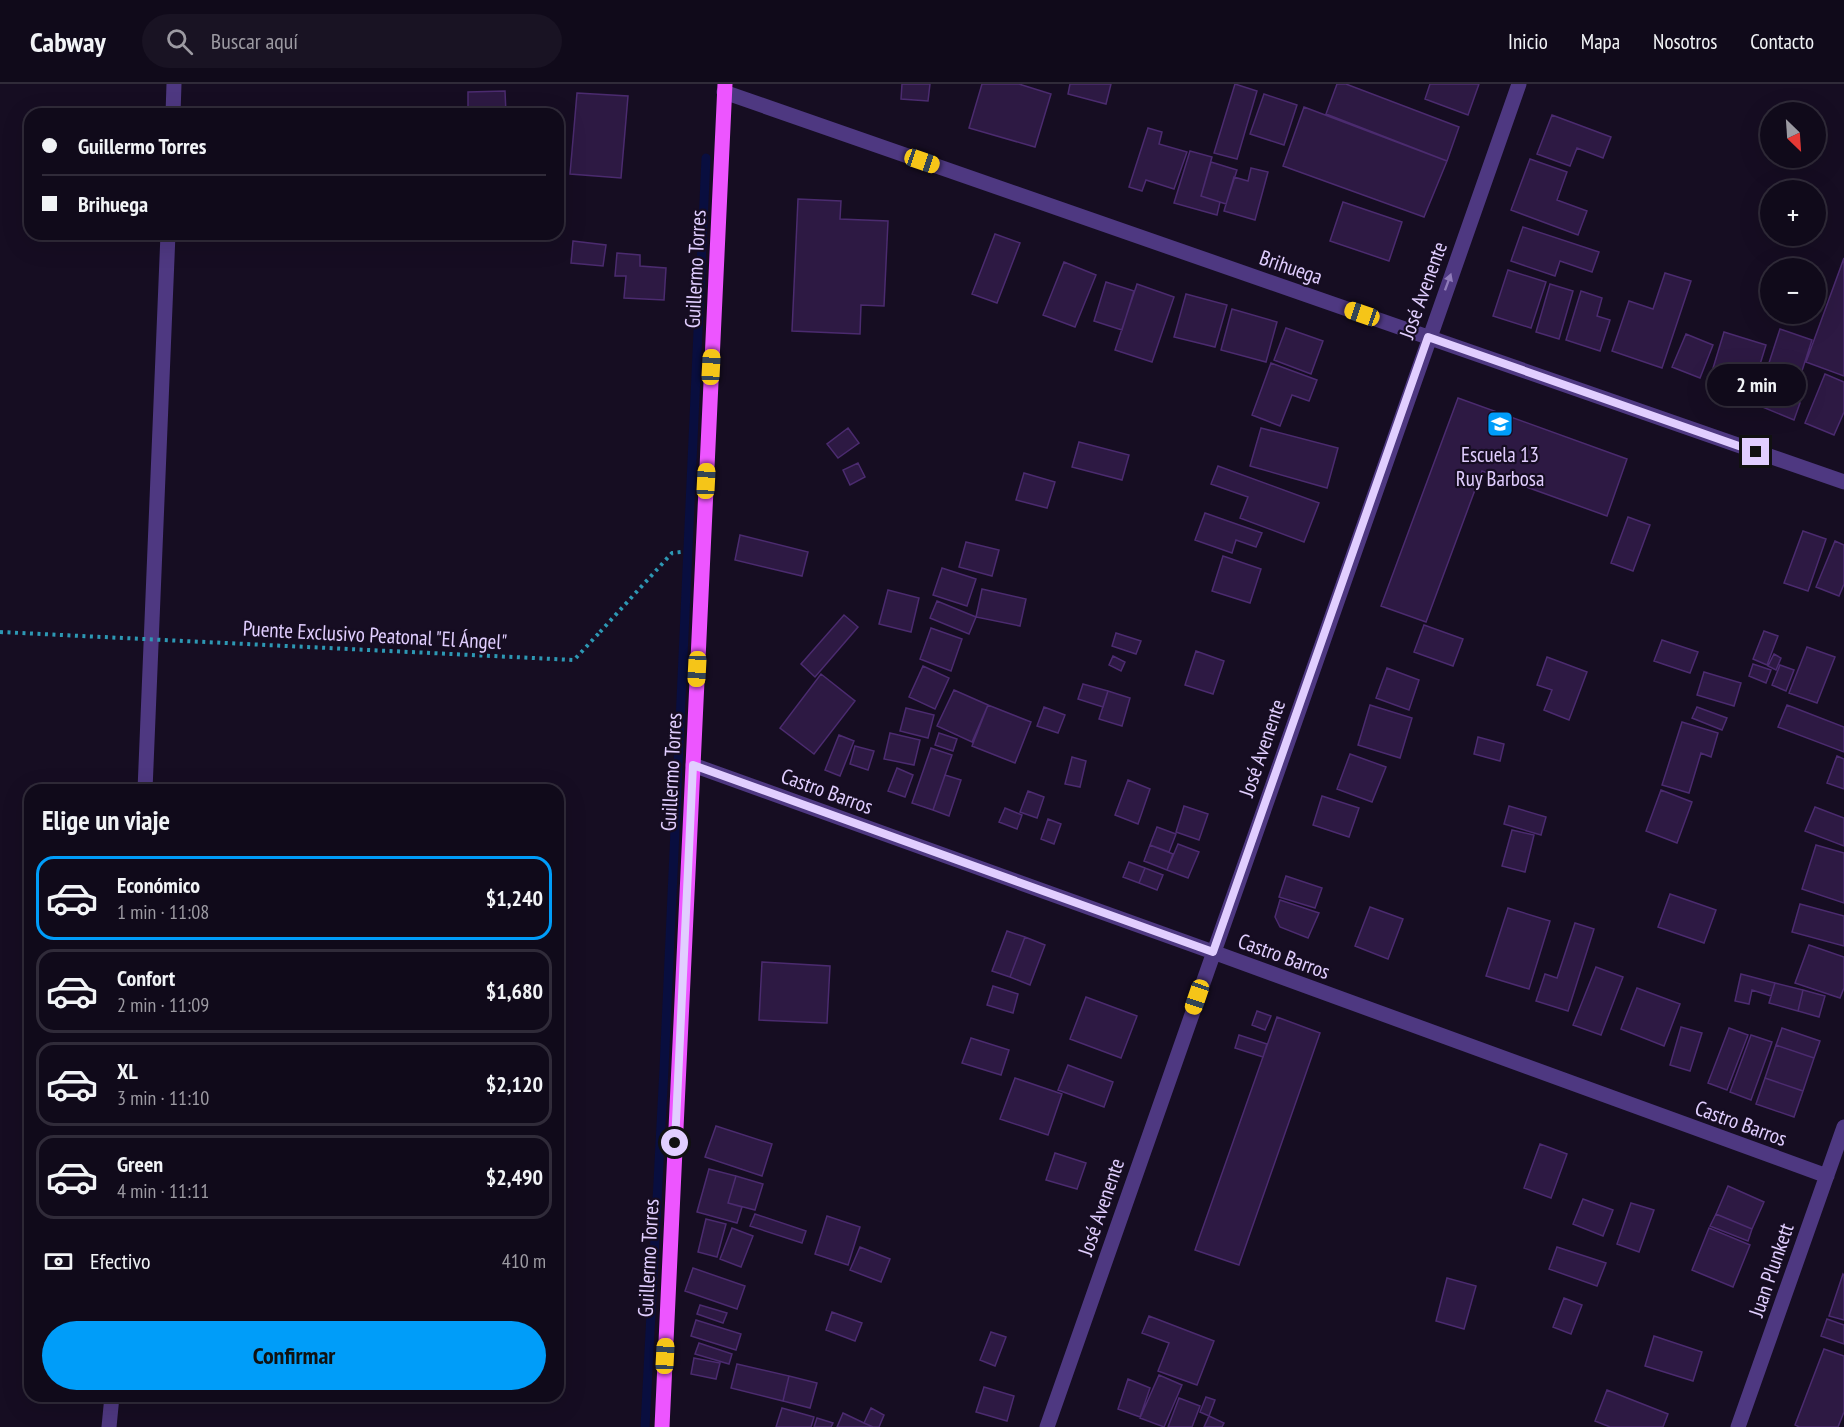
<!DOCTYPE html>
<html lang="es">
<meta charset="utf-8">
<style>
:root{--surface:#100a1a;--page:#191323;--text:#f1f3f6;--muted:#9c9aa2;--line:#302b39;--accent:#009df9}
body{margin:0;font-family:"PT Sans Narrow",sans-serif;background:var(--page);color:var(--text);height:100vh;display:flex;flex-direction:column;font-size:22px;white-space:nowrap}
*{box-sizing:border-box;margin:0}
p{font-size:20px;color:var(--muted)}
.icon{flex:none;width:33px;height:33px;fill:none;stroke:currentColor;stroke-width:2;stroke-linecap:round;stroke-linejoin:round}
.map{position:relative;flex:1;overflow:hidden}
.panel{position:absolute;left:24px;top:700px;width:540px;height:618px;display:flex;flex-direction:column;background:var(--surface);border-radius:18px;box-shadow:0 6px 24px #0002,0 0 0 2px var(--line)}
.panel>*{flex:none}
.guide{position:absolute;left:24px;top:24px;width:540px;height:132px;border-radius:18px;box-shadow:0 6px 24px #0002,0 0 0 2px var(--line);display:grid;align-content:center;height:132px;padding:0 18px;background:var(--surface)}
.needle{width:39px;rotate:155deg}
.buttons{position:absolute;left:1760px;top:18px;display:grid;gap:12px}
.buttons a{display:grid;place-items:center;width:66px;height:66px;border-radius:50%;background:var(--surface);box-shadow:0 6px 24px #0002,0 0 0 2px var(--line);font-size:30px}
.end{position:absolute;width:27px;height:27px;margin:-14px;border:8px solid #e1ceff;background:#111;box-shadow:0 0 0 3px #111}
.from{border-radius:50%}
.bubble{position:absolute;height:42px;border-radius:21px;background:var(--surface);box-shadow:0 6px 24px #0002,0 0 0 2px var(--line);font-size:20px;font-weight:600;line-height:42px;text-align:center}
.car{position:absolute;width:18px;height:36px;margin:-18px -9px;border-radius:8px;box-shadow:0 0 4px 2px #0007;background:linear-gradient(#f5c518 24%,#345 0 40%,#f5c518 0 76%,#345 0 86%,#f5c518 0)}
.guide b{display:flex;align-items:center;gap:21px;height:57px;font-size:22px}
.guide b+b{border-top:2px solid var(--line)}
.guide i{width:15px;height:15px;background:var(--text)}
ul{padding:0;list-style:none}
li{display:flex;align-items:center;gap:18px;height:84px;margin:0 12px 9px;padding:0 6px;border:3px solid var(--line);border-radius:18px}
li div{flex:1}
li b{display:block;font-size:22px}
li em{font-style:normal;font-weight:600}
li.current{border-color:var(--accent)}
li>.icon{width:54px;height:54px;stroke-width:1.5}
h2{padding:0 18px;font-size:27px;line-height:72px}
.pay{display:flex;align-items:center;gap:15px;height:66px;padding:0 18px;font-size:22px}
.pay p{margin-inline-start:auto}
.action{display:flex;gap:12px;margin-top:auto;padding:12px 18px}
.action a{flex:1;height:69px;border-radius:36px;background:var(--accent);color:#111;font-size:24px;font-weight:600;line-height:69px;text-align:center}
header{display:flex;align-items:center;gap:36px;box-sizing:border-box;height:84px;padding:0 30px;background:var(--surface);border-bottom:2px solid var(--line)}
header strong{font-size:28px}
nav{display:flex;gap:33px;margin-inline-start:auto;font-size:21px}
.search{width:420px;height:54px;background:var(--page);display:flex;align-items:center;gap:15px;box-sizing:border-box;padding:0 21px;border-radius:33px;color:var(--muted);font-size:22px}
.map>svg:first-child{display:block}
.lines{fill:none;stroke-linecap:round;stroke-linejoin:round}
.stream{stroke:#090e3f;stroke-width:9}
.building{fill:#2d1943;stroke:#4b2b6f;stroke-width:1.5}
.path{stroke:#2d98b4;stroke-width:4;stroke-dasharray:3 4.5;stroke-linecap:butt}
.minor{stroke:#4e3881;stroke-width:15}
.major{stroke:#ed55ff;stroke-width:15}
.path-bridge{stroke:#2d98b4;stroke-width:4;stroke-dasharray:3 4.5;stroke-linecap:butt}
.oneway{fill:#907cba}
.route{stroke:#e1ceff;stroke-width:8}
.labels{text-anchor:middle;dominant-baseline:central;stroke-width:4.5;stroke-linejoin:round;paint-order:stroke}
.street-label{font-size:21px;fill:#e1ceff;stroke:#160d22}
.poi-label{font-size:21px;fill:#e1ceff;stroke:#160d22}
</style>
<header>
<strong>Cabway</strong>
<div class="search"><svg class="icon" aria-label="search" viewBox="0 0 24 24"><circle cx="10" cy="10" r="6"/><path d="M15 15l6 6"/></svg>Buscar aquí</div>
<nav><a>Inicio</a><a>Mapa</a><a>Nosotros</a><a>Contacto</a></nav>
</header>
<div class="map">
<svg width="1844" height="1343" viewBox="0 0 1844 1343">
<rect width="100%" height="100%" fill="#160d22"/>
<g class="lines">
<path class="stream" d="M645,1343L664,985L706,74"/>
</g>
<path class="building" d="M902,0H930L928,17L901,15Z
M982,0H1019L1051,10L1035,63L969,44Z
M1070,0H1111L1106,20L1068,10Z
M1235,0L1257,7L1237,75L1214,69Z
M1337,0H1346L1459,43L1447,77L1326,30Z
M1430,0H1479L1468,31L1425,15Z
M505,7L506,30H468V8Z
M577,9L628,12L621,94L570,90Z
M1264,10L1297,21L1284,61L1250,50Z
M1304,23L1447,77L1424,133L1283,82Z
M1552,31L1611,53L1603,74L1577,64L1570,82L1537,70Z
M1148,44L1162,48L1159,60L1187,68L1174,105L1146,96L1142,107L1129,103Z
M1190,67L1212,73L1201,112L1220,118L1217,131L1174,119Z
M1530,75L1567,88L1557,116L1587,127L1578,151L1511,126Z
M1211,78L1237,86L1226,120L1201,112Z
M1251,84L1268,88L1255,136L1224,127L1234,93L1248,97Z
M798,115L841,117L840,135L888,137L884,222L861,221L860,250L792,247Z
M1343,118L1402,138L1389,177L1330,157Z
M1523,143L1599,168L1592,188L1560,177L1555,192L1511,177Z
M995,150L1020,159L997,219L972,210Z
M573,157L606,161L603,182L571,179Z
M617,169L640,171V182L666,184L664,216L624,214L626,192H615Z
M1844,174V292L1806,278Z
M1064,178L1096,191L1075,243L1043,231Z
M1508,186L1546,198L1531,244L1493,232Z
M1665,189L1691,197L1662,284L1612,267L1629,217L1653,225Z
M1106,198L1134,207L1122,246L1094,237Z
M1137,200L1174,213L1152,278L1115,266Z
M1550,200L1573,207L1559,255L1536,248Z
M1581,207L1602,214L1597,232L1610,236L1600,267L1566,256Z
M1186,210L1227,221L1215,263L1174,253Z
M1232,225L1277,238L1266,278L1221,266Z
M1286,244L1323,257L1311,290L1274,276Z
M1780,245L1812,256L1799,296L1767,285Z
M1724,248L1766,261L1749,316L1707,304Z
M1686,250L1713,261L1700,294L1672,283Z
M1271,279L1317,296L1309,317L1292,311L1280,342L1252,331Z
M1825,290L1844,298V328L1834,351L1805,339Z
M1759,303L1800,319L1794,336L1753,319Z
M1458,314L1627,375L1607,432L1482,387L1426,538L1381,522Z
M848,344L859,359L838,374L827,360Z
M1261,344L1338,364L1327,404L1250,382Z
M1079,358L1129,371L1122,396L1072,383Z
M858,379L865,393L850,401L843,386Z
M1218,382L1319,419L1304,458L1240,434L1248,413L1211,400Z
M1024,389L1055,398L1047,424L1016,416Z
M1205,429L1262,449L1256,463L1236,456L1232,469L1195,456Z
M1628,433L1650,441L1633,487L1611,479Z
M1803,447L1826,455L1808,507L1784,499Z
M740,451L808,468L802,492L735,476Z
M1835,457L1844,461V500L1839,512L1816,503Z
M966,458L999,466L992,492L959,483Z
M1223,472L1261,485L1250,519L1212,507Z
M942,484L976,495L967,522L933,511Z
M982,505L1026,515L1020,542L976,533Z
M888,506L919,514L911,548L879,540Z
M937,517L976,533L969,550L930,534Z
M844,531L858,543L815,593L801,580Z
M1424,541L1463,555L1453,582L1414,568Z
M931,544L962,555L951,587L920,575Z
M1764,547L1778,552L1767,581L1753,575Z
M1116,549L1141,557L1136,570L1112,562Z
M1662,556L1698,568L1690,589L1654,577Z
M1807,563L1835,573L1817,619L1789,609Z
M1196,567L1224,577L1213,610L1185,601Z
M1774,570L1781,574L1776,586L1768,582Z
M1113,572L1125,578L1121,587L1109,581Z
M1547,573L1587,588L1569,636L1544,626L1552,606L1537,601Z
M1753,580L1771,586L1766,599L1749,592Z
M1780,581L1794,586L1786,607L1772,601Z
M923,582L949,594L935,625L909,613Z
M1387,584L1419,596L1409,626L1376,614Z
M1704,588L1741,599L1734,622L1697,611Z
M821,590L855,617L814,670L780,644Z
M1083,600L1108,607L1103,623L1078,615Z
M954,606L988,621L972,658L937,642Z
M1108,607L1130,614L1122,642L1099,635Z
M988,621L1031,638L1015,679L972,662Z
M1370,621L1412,634L1400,674L1358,661Z
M1787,621L1844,643V668L1778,643Z
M1044,623L1065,631L1058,649L1037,642Z
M1697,623L1727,634L1722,646L1692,634Z
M906,624L934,631L928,654L900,647Z
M1682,638L1718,649L1711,673L1701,669L1689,709L1662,701Z
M890,649L920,656L914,681L884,675Z
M939,649L957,655L953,667L935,661Z
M839,651L854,657L840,692L825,686Z
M1478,653L1504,660L1500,677L1474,670Z
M855,662L874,667L868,686L850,680Z
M931,664L952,671L933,726L912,719Z
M1350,670L1386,683L1372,718L1337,705Z
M1837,672L1844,675V705L1827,699Z
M1072,673L1086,677L1080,703L1065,700Z
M897,684L913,691L905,713L888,707Z
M945,691L961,696L949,732L933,726Z
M1128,696L1150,705L1138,740L1115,731Z
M1661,706L1692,718L1677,759L1646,747Z
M1028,707L1044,713L1037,734L1020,728Z
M1322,712L1359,724L1349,753L1313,741Z
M1184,722L1208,730L1199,756L1176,748Z
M1509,722L1546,733L1541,751L1504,740Z
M1815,723L1844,734V762L1805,747Z
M1005,724L1022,731L1017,745L999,738Z
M1048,735L1061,740L1054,760L1041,755Z
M1157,743L1176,750L1169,768L1150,761Z
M1512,746L1534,751L1525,788L1502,782Z
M1178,760L1199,768L1188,794L1167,786Z
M1150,761L1173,770L1167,786L1144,777Z
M1816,761L1844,769V819L1802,805Z
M1129,778L1145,784L1139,799L1123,793Z
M1145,784L1163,791L1157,806L1139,799Z
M1286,792L1322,804L1315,824L1279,813Z
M1670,810L1716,826L1704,859L1658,843Z
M1280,816L1319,829L1308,854L1280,843L1275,833Z
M1800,820L1844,832V862L1792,848Z
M1370,823L1403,835L1388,875L1355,862Z
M1508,824L1550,837L1529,905L1486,892Z
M1575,839L1594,845L1568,927L1536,917L1545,890L1557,894Z
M1007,847L1025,853L1010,893L992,887Z
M1025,853L1045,861L1030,901L1010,893Z
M1809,861L1844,873V904L1840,914L1795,899Z
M762,878L830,882L827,939L759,936Z
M1596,883L1623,893L1601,951L1573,941Z
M1741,890L1775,899L1771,912L1752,906L1749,920L1735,917Z
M1775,899L1803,906L1798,927L1769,919Z
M993,902L1018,910L1013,929L987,921Z
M1637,904L1680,920L1664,962L1621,945Z
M1803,906L1825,912L1819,933L1798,927Z
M1086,913L1137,932L1121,974L1070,955Z
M1257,927L1271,932L1265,946L1252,941Z
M1277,933L1320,949L1239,1181L1195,1166Z
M1681,943L1702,949L1690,987L1670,981Z
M1729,944L1748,951L1727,1006L1708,999Z
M1782,944L1820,957L1814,974L1776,961Z
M1239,951L1267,960L1263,973L1235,964Z
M1751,951L1772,958L1751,1016L1730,1008Z
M971,954L1009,966L1001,991L962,979Z
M1776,961L1814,974L1803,1007L1765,994Z
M1068,981L1113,998L1104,1023L1058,1006Z
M1015,994L1062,1010L1048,1051L1000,1035Z
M1765,994L1803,1007L1794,1033L1756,1020Z
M716,1042L772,1060L762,1092L705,1073Z
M1540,1060L1567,1070L1551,1114L1524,1104Z
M1055,1069L1086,1079L1077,1105L1046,1096Z
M709,1085L736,1092L728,1119L742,1123L737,1139L697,1128Z
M736,1092L763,1100L755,1126L728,1119Z
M1728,1102L1764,1118L1752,1145L1716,1130Z
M1583,1115L1613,1126L1603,1152L1573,1140Z
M1631,1119L1654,1126L1639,1168L1617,1160Z
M755,1130L806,1147L802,1159L750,1142Z
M1716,1130L1752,1145L1748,1157L1710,1142Z
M827,1132L860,1143L848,1181L815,1170Z
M706,1135L726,1140L717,1173L698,1168Z
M732,1144L753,1152L741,1183L720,1175Z
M1709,1144L1750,1161L1733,1203L1692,1186Z
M860,1163L890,1175L881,1198L850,1186Z
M1557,1163L1606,1179L1597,1202L1549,1185Z
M693,1184L745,1202L737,1225L685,1207Z
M1843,1190L1844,1191V1236L1829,1232Z
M1447,1194L1476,1202L1464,1245L1436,1237Z
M1564,1214L1582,1221L1571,1250L1553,1243Z
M700,1221L727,1229L723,1239L697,1230Z
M832,1228L862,1239L855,1257L826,1246Z
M1149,1232L1214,1257L1197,1301L1158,1287L1169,1259L1142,1249Z
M1827,1235L1844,1241V1260L1821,1252Z
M696,1236L741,1250L736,1266L691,1252Z
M991,1248L1006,1253L995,1282L980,1276Z
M1654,1252L1702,1268L1693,1297L1645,1282Z
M699,1259L732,1270L729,1280L695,1270Z
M1824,1265L1844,1272V1328L1838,1343H1799L1795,1341Z
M694,1274L720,1279L716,1295L691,1290Z
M737,1280L789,1292L783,1317L731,1304Z
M1159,1291L1182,1301L1164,1343L1140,1334Z
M789,1292L817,1299L810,1324L783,1317Z
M1128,1295L1150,1304L1140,1333L1118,1325Z
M984,1303L1014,1312L1007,1337L976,1328Z
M1607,1306L1668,1330L1663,1343H1610L1595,1337Z
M1206,1313L1215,1316L1209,1332L1200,1328Z
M1179,1314L1200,1322L1192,1343H1168Z
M782,1324L814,1333L811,1343H776Z
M871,1324L884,1331L879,1343H873L864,1339Z
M843,1329L864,1339L873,1343H837Z
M1209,1332L1224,1339L1222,1343H1204Z
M817,1334L833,1339L831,1343H814Z"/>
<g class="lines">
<path class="path" d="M600,548L672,469L681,468"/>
<path class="minor" d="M724,8L1844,398
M173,30L174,0
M693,681L1213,868L1827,1092
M145,706L168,150
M109,1343L112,1312
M1047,1343L1519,0
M1738,1343L1844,1043"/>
<path class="major" d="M662,1343L725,0"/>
<path class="path-bridge" d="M0,548L574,576L600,548"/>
</g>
<defs><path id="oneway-solid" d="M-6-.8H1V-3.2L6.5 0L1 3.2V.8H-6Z" transform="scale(1.5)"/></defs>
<use class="oneway" href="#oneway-solid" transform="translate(1448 198) rotate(-70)"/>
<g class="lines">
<path class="route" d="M675,1059L693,681L1213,868L1428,253L1756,368"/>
</g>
<defs>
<symbol id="school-square" viewBox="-11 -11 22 22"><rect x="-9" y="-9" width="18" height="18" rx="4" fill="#009df9" stroke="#160d22"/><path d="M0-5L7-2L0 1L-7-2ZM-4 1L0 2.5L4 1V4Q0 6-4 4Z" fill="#fff"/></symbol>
</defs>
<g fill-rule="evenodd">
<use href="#school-square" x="1485" y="325" width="30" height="30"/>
</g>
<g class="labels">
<g class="street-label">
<text transform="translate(1291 183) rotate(19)">Brihuega</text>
<text transform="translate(695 185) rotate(-87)">Guillermo Torres</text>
<text transform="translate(1423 206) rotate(-70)">José Avenente</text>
<text transform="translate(375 551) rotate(3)">Puente Exclusivo Peatonal "El Ángel"</text>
<text transform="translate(1262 664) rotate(-71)">José Avenente</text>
<text transform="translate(671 688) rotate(-87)">Guillermo Torres</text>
<text transform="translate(827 707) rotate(20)">Castro Barros</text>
<text transform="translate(1284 872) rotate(20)">Castro Barros</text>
<text transform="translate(1741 1039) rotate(20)">Castro Barros</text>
<text transform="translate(1101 1123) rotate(-71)">José Avenente</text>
<text transform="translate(648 1174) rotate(-87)">Guillermo Torres</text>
<text transform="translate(1771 1186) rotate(-71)">Juan Plunkett</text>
</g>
<g class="poi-label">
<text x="1500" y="370">Escuela 13<tspan x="1500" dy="24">Ruy Barbosa</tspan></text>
</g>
</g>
</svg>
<div class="buttons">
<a><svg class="needle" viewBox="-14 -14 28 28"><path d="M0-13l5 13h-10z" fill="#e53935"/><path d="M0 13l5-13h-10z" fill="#9c9aa2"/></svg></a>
<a>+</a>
<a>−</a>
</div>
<i class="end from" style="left:675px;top:1059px"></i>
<i class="end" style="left:1756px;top:368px"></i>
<div class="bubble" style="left:1707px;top:280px;width:99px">2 min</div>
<i class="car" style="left:922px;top:77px;rotate:109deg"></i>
<i class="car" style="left:1362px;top:230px;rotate:289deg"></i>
<i class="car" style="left:711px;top:283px;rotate:3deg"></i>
<i class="car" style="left:706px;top:397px;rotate:3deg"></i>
<i class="car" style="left:697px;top:585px;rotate:183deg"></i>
<i class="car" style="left:1197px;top:913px;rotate:199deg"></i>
<i class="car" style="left:665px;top:1272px;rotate:3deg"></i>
<div class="guide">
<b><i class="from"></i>Guillermo Torres</b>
<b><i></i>Brihuega</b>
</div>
<section class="panel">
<h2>Elige un viaje</h2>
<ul>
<li class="current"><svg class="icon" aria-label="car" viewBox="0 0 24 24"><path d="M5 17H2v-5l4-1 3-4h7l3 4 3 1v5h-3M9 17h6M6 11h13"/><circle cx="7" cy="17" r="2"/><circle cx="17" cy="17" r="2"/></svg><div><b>Económico</b><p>1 min · 11:08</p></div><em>$1,240</em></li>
<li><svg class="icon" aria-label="car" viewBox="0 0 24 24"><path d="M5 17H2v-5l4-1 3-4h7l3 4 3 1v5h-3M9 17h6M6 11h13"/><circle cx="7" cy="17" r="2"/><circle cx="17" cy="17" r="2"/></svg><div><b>Confort</b><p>2 min · 11:09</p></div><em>$1,680</em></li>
<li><svg class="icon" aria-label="car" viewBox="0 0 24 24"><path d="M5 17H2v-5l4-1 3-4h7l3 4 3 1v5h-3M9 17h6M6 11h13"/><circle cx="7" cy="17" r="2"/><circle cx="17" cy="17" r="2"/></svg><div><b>XL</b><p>3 min · 11:10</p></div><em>$2,120</em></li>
<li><svg class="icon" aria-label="car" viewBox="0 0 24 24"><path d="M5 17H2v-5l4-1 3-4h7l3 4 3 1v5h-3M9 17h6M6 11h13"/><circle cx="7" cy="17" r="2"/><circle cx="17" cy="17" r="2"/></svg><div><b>Green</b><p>4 min · 11:11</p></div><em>$2,490</em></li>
</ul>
<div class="pay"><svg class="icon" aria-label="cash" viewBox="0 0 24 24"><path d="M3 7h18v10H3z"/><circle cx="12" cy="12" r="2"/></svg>Efectivo<p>410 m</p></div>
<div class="action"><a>Confirmar</a></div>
</section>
</div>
